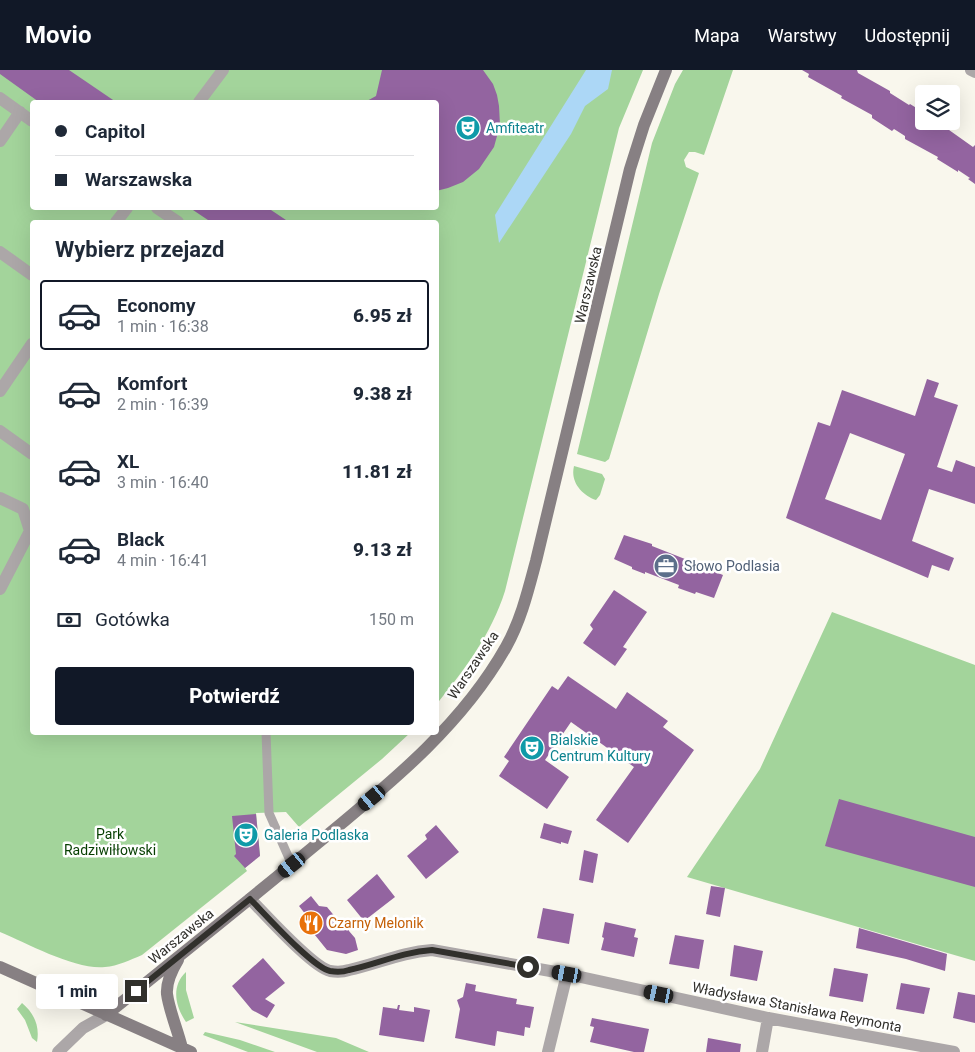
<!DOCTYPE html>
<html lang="pl">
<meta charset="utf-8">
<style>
:root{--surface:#fff;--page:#f2f2f3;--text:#1f2937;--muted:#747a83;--line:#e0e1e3;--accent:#111827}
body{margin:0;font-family:Roboto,sans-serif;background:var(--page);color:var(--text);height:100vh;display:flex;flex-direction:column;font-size:19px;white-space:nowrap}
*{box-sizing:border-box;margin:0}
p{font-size:16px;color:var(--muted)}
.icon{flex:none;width:28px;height:28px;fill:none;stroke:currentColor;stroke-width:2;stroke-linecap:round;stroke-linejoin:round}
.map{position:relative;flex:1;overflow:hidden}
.drawer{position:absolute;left:30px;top:150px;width:409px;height:515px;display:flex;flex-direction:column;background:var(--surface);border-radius:5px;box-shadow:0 5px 20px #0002}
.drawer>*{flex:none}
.top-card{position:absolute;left:30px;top:30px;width:409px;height:110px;border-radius:5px;box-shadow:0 5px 20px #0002;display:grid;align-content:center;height:110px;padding:0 25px;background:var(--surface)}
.controls{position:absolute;left:915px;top:15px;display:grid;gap:10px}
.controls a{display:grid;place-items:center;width:45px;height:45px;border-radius:5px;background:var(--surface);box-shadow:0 5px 20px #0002;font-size:25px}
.end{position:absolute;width:22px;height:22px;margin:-11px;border:6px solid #31302c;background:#fff;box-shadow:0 0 0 2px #fff}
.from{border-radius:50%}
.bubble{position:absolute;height:35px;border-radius:5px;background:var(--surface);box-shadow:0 5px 20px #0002;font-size:16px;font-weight:800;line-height:35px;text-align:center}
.car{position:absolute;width:15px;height:30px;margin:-15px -8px;border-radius:6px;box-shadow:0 0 4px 1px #0007;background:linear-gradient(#222 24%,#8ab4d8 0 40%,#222 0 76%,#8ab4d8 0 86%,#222 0)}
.top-card b{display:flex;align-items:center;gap:18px;height:48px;font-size:19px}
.top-card b+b{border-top:1px solid var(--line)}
.top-card i{width:12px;height:12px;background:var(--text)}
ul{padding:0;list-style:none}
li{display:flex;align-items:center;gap:15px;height:70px;margin:0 10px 8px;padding:0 15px;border:2px solid transparent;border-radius:5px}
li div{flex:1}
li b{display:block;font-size:19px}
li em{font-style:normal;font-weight:800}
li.selected{border-color:var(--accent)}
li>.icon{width:45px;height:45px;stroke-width:1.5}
h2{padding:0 25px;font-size:22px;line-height:60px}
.pay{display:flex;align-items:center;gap:12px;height:55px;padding:0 25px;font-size:19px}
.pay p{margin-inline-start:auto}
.button{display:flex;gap:10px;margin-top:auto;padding:10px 25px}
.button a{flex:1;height:58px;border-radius:5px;background:var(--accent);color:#fff;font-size:20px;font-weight:800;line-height:58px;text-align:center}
header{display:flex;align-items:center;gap:30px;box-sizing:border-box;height:70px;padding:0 25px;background:var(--accent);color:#fff}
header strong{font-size:24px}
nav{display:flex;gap:28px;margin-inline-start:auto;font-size:18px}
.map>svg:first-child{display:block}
.green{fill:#a3d49b;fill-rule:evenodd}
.water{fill:#acd7f6}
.building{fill:#9364a0;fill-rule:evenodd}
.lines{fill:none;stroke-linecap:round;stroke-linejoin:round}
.lane{stroke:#aca7a8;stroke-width:9}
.street{stroke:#aca7a8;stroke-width:12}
.secondary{stroke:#878083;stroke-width:12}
.route{stroke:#31302c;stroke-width:6}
.labels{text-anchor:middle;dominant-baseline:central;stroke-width:5;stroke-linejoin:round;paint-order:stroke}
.culture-label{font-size:14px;fill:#0d838f;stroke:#fff;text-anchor:start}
.street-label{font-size:14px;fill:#31302c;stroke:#fff}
.service-label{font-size:14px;fill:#4e5e75;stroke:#fff;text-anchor:start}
.park-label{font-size:14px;fill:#053e00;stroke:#fff}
.food-label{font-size:14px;fill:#c56008;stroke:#fff;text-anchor:start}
</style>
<header>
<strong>Movio</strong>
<nav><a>Mapa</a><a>Warstwy</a><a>Udostępnij</a></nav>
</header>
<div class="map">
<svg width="975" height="982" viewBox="0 0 975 982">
<rect width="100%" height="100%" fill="#f9f7ed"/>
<path class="green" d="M0,0H643L619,58L505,521C491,565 465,599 436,635V152H32V662L410,663L382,689L299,757L286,742L256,743L260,785L245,798L247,801L142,885C130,890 118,896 105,897C75,900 29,874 0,862ZM32,32H436V138H32Z
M683,0H733L704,85L695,82H689L684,90L686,97L699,103L659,224L609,389L605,392L577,384L652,73L675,14Z
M574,396L602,404L605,409L600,425L596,430C582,425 570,412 574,396Z
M832,542L975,595V891L687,807L760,699Z
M186,902V920L194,948L186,952C175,936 171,916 186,902Z
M22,933C34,943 40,956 37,972L32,968L25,950L17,939Z
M235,952L336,968L369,982H317Z
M205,962L240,970L275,982H248L203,965Z"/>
<path class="water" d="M586,0H612L608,19L585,36L571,64L499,173L495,145Z"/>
<path class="building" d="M0,0H69L116,32H39L0,4Z
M382,0H483L493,14L497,25L499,36L500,55L494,77L479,99L463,112L448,118L436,121V32H365L376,26Z
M802,0H857L858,3L890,21V23L909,35L910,34L923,42L922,44L924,45V51H933L941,56L942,55L973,77L975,75V114L968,109L970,108L958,100V102L937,89L938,87L905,69V66L894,59L892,61L872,48V45L841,28L842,26L808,7L809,4Z
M190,138H268L289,152H211Z
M927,309L939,313L934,327L958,335L937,397L952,402L956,390L975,397V434L929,419L912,471L954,488L949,501L932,495L928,508L786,448L818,352L830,356L842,320L915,346ZM850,363L905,384L881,450L825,429Z
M624,465L652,474V476L690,491L691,489L701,493V496L723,505L714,528L696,522L695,524L678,518L679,515L645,502V504L632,499V497L614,489Z
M614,520L647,542L623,577L627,579L615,596L583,573L593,559L590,555Z
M568,606L616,639L627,622L668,651L663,657L694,680L628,773L596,750L634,697L571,652L545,690L569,707L547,739L499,706L509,691L504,687L552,616L558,620Z
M839,729L975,767V817L825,776Z
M256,744L260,786L245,798L234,786L236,784L232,746Z
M544,753L572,761L568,774L561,772V774L540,768Z
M436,755L459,782L426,809L407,786L427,769L425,765Z
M584,780L598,784L593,813L579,810Z
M377,804L395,827L364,851L347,830Z
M711,816L725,818L720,847L706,844Z
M311,826L319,836L327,837L341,854L345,851L349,857V861L355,868L358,880L346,884L327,880L302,849L306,845L299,836Z
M543,838L574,844L569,874L537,868Z
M605,852L636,859L634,867L638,868L634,887L601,880L604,868L602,867Z
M859,858L947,884L945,901L906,889L856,878Z
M675,865L704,870L699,899L669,894Z
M734,875L763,881L757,911L730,906Z
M263,888L285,913L265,929L275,935L267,948L252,940L232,916Z
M834,898L868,904L863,932L829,926Z
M466,913L476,915L475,921L517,929L516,934L534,937L530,958L525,957L524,966L497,961L495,976L455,968L460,939L457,930L463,927Z
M901,913L930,918L924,944L896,939Z
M958,922L975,925V953L953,948Z
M398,935H400L399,940L414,942V937L430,940L424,972L379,965L383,937L397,939Z
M592,948L649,959L644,982H634L590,972L594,957L590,956Z
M708,968L741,974L740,982H706Z"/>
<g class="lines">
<path class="lane" d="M266,662L269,743L292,795"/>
<path class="street" d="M971,0L975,2
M0,28L32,51
M199,32L223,0
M0,71L20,42
M157,138L178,152
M116,152L127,138
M0,182L32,205
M0,321L32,274
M0,361L32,384
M0,428L23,439L30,461L0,519
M250,829C265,844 312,897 330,901C336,902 343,902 349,900C377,894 402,882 432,880L567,904L768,948L954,982
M58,982L83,958L106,945
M548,982L567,904
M762,982L768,948"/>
<path class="secondary" d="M178,890C172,900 166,912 167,924C169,940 178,961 182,978
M0,897L191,982
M106,945C177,888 248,831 318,773C388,715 461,657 506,577C521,550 528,521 536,491L630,99L644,55L666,0"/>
</g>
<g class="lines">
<path class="route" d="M136,921L250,829C265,844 312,897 330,901C336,902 343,902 349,900C377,894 402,882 432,880L528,897"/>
</g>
<defs>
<symbol id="theatre-disc" viewBox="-11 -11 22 22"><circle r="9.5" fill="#0f9aa8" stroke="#fff"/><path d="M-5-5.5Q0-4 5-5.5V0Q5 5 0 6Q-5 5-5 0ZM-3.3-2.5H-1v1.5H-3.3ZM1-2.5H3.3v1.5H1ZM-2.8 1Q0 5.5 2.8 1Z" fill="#fff"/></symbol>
<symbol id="office-disc" viewBox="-11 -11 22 22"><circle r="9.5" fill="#5c6f8a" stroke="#fff"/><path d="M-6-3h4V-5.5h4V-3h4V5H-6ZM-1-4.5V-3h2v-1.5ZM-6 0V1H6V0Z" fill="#fff"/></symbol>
<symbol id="restaurant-disc" viewBox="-11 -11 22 22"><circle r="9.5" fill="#e8710a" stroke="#fff"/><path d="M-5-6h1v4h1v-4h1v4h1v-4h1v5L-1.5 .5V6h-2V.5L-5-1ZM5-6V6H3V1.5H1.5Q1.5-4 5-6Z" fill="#fff"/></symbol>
</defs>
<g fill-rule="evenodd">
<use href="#theatre-disc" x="454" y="44" width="28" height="28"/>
<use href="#office-disc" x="652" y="482" width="28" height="28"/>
<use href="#theatre-disc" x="518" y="664" width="28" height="28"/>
<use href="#theatre-disc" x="232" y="751" width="28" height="28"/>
<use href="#restaurant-disc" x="297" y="839" width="28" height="28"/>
</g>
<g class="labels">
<g class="culture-label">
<text x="486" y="58">Amfiteatr</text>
<text x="550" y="670">Bialskie<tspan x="550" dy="16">Centrum Kultury</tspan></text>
<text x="264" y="765">Galeria Podlaska</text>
</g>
<g class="street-label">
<text transform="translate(588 215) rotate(-77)">Warszawska</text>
<text transform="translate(473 595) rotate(-56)">Warszawska</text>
<text transform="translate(181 866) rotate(-39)">Warszawska</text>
<text transform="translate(797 937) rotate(11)">Władysława Stanisława Reymonta</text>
</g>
<g class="service-label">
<text x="684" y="496">Słowo Podlasia</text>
</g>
<g class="park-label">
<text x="110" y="764">Park<tspan x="110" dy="16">Radziwiłłowski</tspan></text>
</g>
<g class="food-label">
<text x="328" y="853">Czarny Melonik</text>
</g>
</g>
</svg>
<div class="controls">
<a><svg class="icon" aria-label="layers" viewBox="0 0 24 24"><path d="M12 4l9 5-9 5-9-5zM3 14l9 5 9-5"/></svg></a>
</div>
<i class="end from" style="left:528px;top:897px"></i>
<i class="end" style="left:136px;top:921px"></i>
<div class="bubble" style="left:36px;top:904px;width:82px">1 min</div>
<i class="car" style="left:372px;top:728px;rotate:230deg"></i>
<i class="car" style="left:292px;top:795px;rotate:231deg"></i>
<i class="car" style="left:567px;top:904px;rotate:280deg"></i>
<i class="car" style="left:659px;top:924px;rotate:282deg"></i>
<div class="top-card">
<b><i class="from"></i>Capitol</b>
<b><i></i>Warszawska</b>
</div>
<section class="drawer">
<h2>Wybierz przejazd</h2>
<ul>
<li class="selected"><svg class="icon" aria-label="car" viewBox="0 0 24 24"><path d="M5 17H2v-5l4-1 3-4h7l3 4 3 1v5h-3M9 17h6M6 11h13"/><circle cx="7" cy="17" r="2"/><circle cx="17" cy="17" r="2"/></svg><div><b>Economy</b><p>1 min · 16:38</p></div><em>6.95 zł</em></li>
<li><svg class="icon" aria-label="car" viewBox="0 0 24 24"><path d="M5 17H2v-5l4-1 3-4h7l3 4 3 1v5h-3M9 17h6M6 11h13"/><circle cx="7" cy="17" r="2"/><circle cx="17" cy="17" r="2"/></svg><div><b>Komfort</b><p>2 min · 16:39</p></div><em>9.38 zł</em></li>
<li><svg class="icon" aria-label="car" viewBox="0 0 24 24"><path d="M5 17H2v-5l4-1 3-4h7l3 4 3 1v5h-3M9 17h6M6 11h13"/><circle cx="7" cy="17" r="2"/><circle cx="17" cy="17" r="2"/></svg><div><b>XL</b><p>3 min · 16:40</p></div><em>11.81 zł</em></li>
<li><svg class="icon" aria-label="car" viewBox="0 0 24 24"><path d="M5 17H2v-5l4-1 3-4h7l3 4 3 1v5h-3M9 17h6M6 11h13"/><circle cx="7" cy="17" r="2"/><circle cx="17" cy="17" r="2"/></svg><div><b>Black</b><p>4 min · 16:41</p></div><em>9.13 zł</em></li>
</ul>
<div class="pay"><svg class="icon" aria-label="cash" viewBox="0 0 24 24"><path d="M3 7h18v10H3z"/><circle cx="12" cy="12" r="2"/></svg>Gotówka<p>150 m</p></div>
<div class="button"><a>Potwierdź</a></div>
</section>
</div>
